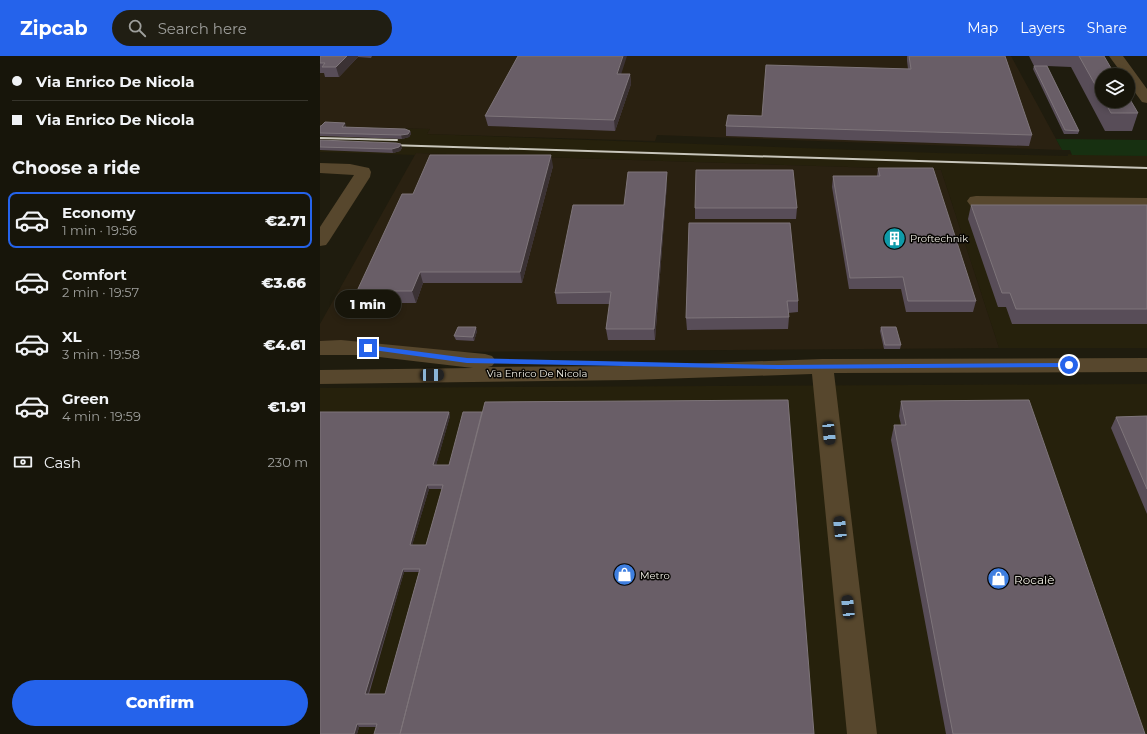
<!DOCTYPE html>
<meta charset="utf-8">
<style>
:root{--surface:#17150a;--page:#201e13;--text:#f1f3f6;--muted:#9e9f9c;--line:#36342b;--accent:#2563eb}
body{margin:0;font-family:Montserrat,sans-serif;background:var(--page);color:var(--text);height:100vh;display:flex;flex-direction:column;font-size:15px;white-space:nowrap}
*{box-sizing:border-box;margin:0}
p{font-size:13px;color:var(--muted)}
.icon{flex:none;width:22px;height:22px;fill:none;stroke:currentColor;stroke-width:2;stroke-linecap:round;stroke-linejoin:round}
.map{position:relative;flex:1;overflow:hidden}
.details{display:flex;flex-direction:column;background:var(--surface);width:320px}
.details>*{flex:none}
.hud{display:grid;align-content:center;height:88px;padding:0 12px;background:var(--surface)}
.controls{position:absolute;left:775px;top:12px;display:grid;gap:8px}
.controls a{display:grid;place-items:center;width:40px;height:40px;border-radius:50%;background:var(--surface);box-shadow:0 2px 6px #0003,0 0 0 1px var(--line);font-size:20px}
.end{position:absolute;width:18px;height:18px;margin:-9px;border:5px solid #2563eb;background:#fff;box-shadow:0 0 0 2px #fff}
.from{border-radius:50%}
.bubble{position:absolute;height:28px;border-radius:14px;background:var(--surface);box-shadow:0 2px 6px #0003,0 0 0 1px var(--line);font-size:13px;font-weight:800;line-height:28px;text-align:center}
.car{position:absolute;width:12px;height:24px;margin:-12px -6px;border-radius:5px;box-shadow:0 0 3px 1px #0007;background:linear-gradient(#222 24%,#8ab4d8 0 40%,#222 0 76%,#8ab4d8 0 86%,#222 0)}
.hud b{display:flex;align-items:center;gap:14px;height:38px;font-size:15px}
.hud b+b{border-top:1px solid var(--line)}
.hud i{width:10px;height:10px;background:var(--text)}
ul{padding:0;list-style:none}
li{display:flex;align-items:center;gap:12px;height:56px;margin:0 8px 6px;padding:0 4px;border:2px solid transparent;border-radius:8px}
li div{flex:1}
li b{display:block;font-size:15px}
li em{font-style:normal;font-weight:800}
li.active{border-color:var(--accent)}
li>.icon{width:36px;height:36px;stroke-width:1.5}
h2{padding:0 12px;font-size:18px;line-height:48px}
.pay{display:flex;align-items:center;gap:10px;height:44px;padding:0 12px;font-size:15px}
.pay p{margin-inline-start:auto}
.cta{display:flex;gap:8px;margin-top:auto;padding:8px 12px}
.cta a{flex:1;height:46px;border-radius:24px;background:var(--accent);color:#fff;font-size:16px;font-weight:800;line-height:46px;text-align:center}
header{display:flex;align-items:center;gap:24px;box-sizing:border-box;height:56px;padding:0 20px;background:var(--accent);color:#fff}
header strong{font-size:19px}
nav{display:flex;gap:22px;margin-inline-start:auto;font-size:14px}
.search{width:280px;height:36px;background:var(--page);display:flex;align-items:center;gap:10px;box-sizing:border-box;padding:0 14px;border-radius:22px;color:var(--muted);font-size:15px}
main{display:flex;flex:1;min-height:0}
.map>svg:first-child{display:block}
.built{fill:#26210c}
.industrial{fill:#2a2111}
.green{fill:#173011}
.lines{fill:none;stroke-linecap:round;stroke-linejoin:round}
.minor{fill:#57472d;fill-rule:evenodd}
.rail{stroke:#c8c6bb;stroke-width:2}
.wall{fill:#584d58;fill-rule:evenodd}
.shaded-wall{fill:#3b3234}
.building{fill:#695e67;stroke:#7e757a;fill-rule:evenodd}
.route{fill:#2563eb}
.labels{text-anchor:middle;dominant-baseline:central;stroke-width:3;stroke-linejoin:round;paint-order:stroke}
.poi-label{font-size:10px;fill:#f0eee4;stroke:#080603;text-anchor:start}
.street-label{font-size:10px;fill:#f0eee4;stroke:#080603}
.near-poi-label{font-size:12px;fill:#f0eee4;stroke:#080603;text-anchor:start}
</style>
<header>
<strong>Zipcab</strong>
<div class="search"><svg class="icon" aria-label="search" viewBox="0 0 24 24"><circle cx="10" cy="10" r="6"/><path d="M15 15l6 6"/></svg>Search here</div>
<nav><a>Map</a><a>Layers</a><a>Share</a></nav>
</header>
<main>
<section class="details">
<div class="hud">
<b><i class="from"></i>Via Enrico De Nicola</b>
<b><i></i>Via Enrico De Nicola</b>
</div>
<h2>Choose a ride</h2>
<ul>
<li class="active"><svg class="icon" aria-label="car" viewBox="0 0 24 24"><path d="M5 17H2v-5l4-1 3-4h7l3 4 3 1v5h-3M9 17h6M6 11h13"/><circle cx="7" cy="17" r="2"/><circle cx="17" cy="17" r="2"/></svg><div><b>Economy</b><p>1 min · 19:56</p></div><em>€2.71</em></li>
<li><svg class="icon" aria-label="car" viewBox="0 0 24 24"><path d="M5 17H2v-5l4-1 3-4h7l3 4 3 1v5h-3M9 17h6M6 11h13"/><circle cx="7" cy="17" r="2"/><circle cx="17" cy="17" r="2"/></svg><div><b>Comfort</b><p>2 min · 19:57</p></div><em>€3.66</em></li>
<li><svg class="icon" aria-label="car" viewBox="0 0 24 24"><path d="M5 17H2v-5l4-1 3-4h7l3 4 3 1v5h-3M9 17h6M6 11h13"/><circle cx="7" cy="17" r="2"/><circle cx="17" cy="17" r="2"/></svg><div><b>XL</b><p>3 min · 19:58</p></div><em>€4.61</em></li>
<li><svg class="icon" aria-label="car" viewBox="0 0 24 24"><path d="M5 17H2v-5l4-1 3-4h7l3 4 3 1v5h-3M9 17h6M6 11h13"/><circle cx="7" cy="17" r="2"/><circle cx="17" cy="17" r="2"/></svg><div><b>Green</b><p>4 min · 19:59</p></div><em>€1.91</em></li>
</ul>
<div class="pay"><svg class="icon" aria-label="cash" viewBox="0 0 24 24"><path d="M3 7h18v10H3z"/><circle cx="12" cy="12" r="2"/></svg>Cash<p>230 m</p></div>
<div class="cta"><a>Confirm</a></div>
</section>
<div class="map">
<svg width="827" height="678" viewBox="0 0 827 678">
<rect width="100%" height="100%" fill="#1f1c0e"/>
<path class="built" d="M0,70L110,73L107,78L617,97L748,100V98L761,99L762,98L827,100V292H679L621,114L96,97L95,99L0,96Z
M827,328V678H0V332Z"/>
<path class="industrial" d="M0,0H691L742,94L337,79L335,85L107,78L110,73L0,70Z
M96,97L621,114L679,292L136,296L0,288V268Z"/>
<path class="green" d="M736,83L827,84V100L752,99L750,94H742Z"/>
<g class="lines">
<path class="minor" d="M789,0H803L827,33V47L822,46L808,27V19H803Z
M0,107L30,108L49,112L51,116L50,121L9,185L6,189L0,190V171L34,119L0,117Z
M656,140L827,142V152L650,149L647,145L650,141Z
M21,284L165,298L172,300L176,305L172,310L168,311L309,310L502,303L827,302V316L514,317L557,678H527L492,318L309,324L0,328V314L153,312L42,299H0V285Z"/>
<path class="rail" d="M0,82L77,84
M69,89L827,112"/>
</g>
<path class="wall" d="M0,0H52L51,2L38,1L19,21H5L4,17H0Z
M587,0H685L712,79L709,90L406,80V70L442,60L588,13L587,5Z
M709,0H784L782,19V45H808L818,57L812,75H785L751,11L727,10L759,75L758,78H744L713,13L714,10Z
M301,18H310L311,28L295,75L168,70L165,60Z
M0,70H26V71L90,75L91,78L89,81L82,83L0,80Z
M0,84L82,92L80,95L73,97L0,94Z
M233,110L202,227H103L96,247H41L37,235L93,138Z
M558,112L656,245L653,256H586L581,233H529L512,131L513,120H557Z
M347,127L335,284H288L286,273L290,248H237L235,237L304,149Z
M651,149H827V268H692L686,251H678L648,163Z
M375,152H477L476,163H375Z
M369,167L478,245V256L468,257L469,261L468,273L367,274L366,262Z
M561,271L581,289L580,293H564L560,275Z
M157,275L154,285L136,284L134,280Z
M468,344L56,671H39L37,678H0L129,356L130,360L116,409H129L162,356ZM109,433H122L106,489H92ZM84,516H99L65,638H49Z
M581,345L825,678H626L571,384L574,369H581L579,360Z
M827,360V458L791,372L796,361Z"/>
<path class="shaded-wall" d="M27,0H38V1L19,21L16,11Z
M303,0H307L298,28L297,18Z
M310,18L311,28L295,75L294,64Z
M25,67L26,70L23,75L22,71Z
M90,75L91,78L89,81L82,83L81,79Z
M81,88L82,92L80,95L73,97L72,93Z
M231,99L233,110L202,227L200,216Z
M347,116V127L335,284L334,273Z
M100,216L103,227L96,247L92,235Z
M156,271L157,275L154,285L153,281Z
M129,356L130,360L115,413L113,409Z
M107,429L109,433L91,493L90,489Z
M83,513L84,516L47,641L45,638Z
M37,668L39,671L37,678H34Z"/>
<path class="building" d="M0,0H27L16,11H2L5,7H0Z
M198,0H303L297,18H310L294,64L165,60Z
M589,0H685L712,79L406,70L408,59L442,60L446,9L591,13Z
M759,0H784L795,19H782V41Z
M714,10H727L759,75L745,74Z
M808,40L818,57H791L784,45H808Z
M5,66L25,67L22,71L85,73L90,75L88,78L81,79L0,77V70H1Z
M0,84L76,87L81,88L79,91L72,93L0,91Z
M110,99H231L200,216H100L92,235H37L82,138H93Z
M558,112H613L656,245H588L583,221L530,222L513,120H560Z
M376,114H473L477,152H375Z
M308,116H347L334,273H286L291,236L235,237L253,149H304Z
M651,149H827V253H696L690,237H682Z
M369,167H470L478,245H467L469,261L366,262Z
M138,271H156L153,281L134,280Z
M561,271H576L581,289H565Z
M468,344L494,678H80L165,346Z
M709,344L825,678H633L574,369H586L581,345Z
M0,356H129L113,409H129L143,356H162L80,678H54L57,668H37L34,678H0ZM107,429H123L106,489H90ZM83,513H100L65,638H45Z
M827,360V433L796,361Z"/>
<path class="route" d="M48,289L147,302L458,309L749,307L752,309L749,311L458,313L147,307L46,293V290Z"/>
<defs>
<symbol id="building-disc" viewBox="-11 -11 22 22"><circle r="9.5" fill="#0f9aa8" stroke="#080603"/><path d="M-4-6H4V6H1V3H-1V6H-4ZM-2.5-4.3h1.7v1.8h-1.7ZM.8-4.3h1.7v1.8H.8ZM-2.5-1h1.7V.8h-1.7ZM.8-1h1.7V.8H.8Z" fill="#fff"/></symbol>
<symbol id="shop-disc" viewBox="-11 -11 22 22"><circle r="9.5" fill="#3f7fe0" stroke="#080603"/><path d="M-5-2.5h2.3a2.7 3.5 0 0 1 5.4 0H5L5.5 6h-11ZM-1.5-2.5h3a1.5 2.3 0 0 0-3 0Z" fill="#fff"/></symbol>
</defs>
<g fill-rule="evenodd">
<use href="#building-disc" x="562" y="170" width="25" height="25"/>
<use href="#shop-disc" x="292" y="506" width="25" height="25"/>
<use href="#shop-disc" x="666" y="510" width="25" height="25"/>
</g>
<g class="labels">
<g class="poi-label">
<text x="590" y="182">Proftechnik</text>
<text x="320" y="519">Metro</text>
</g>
<g class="street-label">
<text x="217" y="317">Via Enrico De Nicola</text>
</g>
<g class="near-poi-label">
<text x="694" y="523">Rocalè</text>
</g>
</g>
</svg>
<div class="controls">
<a><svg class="icon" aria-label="layers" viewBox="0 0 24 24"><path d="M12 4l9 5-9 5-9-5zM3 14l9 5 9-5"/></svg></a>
</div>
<i class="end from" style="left:749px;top:309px"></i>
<i class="end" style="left:48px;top:292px"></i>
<div class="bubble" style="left:15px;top:234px;width:66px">1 min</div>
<i class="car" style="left:112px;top:319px;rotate:89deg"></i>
<i class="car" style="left:509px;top:377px;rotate:174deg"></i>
<i class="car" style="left:520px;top:472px;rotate:354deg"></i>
<i class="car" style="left:528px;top:551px;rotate:354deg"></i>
</div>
</main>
